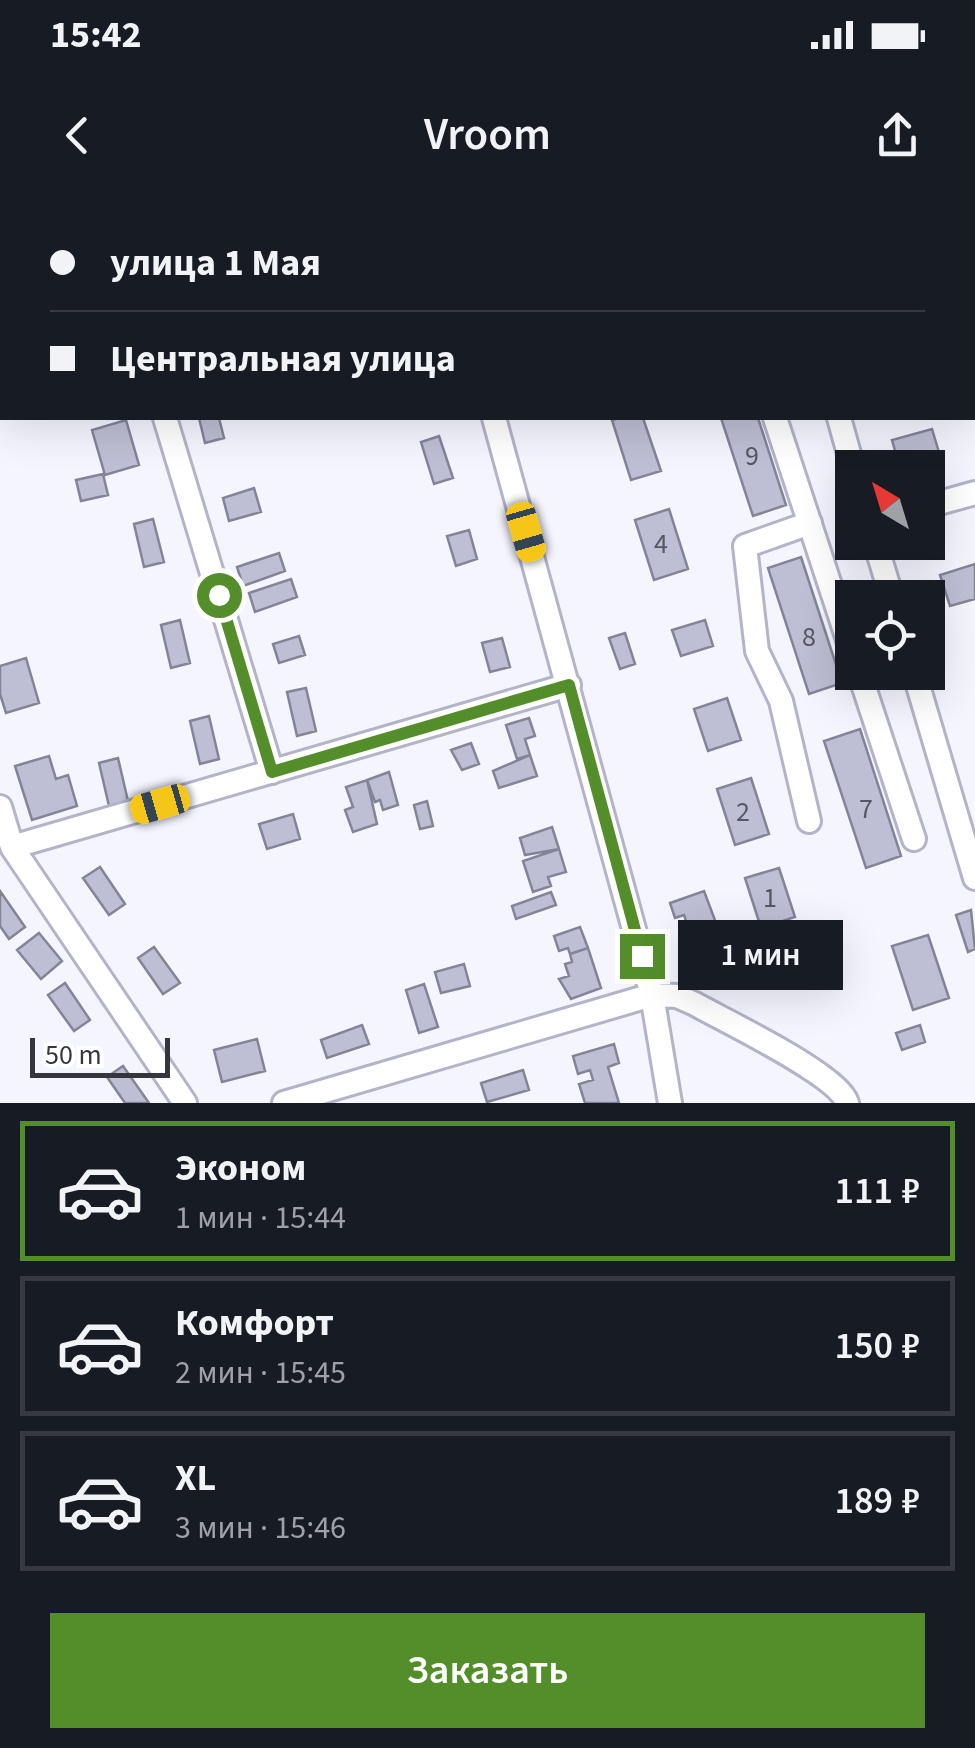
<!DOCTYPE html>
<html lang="ru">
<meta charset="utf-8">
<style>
:root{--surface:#171b24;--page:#20242c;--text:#f1f3f6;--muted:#9ea1a6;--line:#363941;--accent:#538e2b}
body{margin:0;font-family:"Source Sans 3",sans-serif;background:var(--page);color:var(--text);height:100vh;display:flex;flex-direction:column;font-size:38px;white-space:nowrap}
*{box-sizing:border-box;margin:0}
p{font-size:32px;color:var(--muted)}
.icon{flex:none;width:55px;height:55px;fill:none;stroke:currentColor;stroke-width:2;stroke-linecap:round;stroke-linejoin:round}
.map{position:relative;height:903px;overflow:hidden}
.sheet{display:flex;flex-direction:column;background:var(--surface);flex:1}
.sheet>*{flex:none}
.hud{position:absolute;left:0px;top:0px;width:975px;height:220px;box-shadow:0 10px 40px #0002;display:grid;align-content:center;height:220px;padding:0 50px;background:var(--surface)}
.needle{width:65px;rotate:322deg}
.controls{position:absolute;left:835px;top:250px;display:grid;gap:20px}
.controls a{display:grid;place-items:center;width:110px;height:110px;border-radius:0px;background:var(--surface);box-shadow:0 10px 40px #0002;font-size:50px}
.scale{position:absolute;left:30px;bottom:25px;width:140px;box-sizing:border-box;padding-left:10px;border:5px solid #35353e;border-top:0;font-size:28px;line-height:35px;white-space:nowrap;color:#35353e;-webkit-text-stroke:8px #fff;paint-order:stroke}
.end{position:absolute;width:45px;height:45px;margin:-22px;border:12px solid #538e2b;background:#fff;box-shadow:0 0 0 5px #fff}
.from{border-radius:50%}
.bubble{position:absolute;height:70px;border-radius:0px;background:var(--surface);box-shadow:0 10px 40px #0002;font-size:32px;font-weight:600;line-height:70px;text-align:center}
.car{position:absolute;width:30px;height:60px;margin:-30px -15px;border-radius:12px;box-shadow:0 0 8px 2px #0007;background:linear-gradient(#f5c518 24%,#345 0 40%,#f5c518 0 76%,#345 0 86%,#f5c518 0)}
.hud b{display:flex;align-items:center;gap:35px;height:95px;font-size:38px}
.hud b+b{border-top:2px solid var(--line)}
.hud i{width:25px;height:25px;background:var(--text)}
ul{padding:18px 0 0;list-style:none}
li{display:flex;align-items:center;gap:30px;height:140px;margin:0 20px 15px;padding:0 30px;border:5px solid var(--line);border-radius:0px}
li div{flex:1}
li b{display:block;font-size:38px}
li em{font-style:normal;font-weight:600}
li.active{border-color:var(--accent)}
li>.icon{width:90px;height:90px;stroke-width:1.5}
.cta{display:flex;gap:20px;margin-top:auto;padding:20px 50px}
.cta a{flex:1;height:115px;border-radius:0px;background:var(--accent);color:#fff;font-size:40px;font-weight:600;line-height:115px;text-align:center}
.status{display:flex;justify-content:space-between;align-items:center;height:70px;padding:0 50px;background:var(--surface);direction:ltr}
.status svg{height:28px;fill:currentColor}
header{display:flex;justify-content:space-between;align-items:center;height:130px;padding:0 50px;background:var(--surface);font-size:45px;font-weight:600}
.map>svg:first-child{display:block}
.building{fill:#bebed4;stroke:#848499;stroke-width:2.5}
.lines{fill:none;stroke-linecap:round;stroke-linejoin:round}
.minor-casing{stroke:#b3b3c9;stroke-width:28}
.minor{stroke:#fff;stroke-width:22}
.route{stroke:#538e2b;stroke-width:12}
.labels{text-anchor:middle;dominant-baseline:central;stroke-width:9;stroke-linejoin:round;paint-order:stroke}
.number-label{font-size:28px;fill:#575764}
</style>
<div class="status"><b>15:42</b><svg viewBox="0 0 49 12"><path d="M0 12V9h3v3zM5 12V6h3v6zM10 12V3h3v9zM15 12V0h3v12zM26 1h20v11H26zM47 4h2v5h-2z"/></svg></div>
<header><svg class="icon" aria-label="back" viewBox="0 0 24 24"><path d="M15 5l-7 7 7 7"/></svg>Vroom<svg class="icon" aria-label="share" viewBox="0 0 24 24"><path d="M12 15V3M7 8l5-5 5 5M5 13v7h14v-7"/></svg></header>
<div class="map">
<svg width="975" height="903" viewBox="0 0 975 903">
<rect width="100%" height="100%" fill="#f5f5ff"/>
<path class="building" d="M493,0H581L582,2H483Z
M199,218H219L224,238L205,243Z
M619,218H643L661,271L631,280L612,220Z
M721,218H758L786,305L753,316Z
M126,220L139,265L105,275L92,230Z
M932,229L941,259L900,268L892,240Z
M439,236L453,278L434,284L421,242Z
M103,274L108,295L81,301L76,280Z
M254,288L261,312L229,321L223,298Z
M669,309L688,369L654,380L635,320Z
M153,319L164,362L144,367L134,324Z
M469,330L477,359L456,366L447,336Z
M279,353L285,371L243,386L237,367Z
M801,357L842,483L809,494L768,368Z
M975,364V399L950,406L940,375Z
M291,379L297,397L255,412L249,393Z
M180,420L190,463L171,468L161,425Z
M705,420L713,446L681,456L672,430Z
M625,433L635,464L620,469L609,438Z
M299,436L305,455L279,463L273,444Z
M502,438L510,467L490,472L482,443Z
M26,458L39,503L6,513L0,494V466Z
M306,488L316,531L297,536L287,492Z
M727,498L741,540L708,551L694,509Z
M209,516L219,559L200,564L190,521Z
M529,518L535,536L525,539L530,555L517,559L506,525Z
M860,529L901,656L866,668L824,541Z
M471,543L479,564L462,570L451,550Z
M530,555L537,576L499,588L493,571Z
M49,556L56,579L68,575L77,606L32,620L15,566Z
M118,558L128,601L109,606L99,563Z
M389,572L398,605L383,610L380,600L375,602L367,580Z
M751,578L769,634L735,645L717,589Z
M367,580L377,624L353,632L345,610L353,607L346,587Z
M427,601L433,626L420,629L414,605Z
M293,614L300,639L267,649L259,624Z
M552,627L559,649L525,655L520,638Z
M559,649L566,672L548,677L551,686L533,692L523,661Z
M100,667L125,704L109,715L83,678Z
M779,668L795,717L761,728L745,678Z
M0,691L25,727L9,739L0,726Z
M704,691L716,723L690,732L684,715L675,718L670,703Z
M551,692L556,705L516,719L512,706Z
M971,710L975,749L968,752L956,715Z
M580,727L588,748L570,754L568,748L559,751L554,736Z
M754,730L760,745L712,762L707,748Z
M39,733L62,761L41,779L17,750Z
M928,735L949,798L913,810L892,746Z
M154,747L180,783L163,794L138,758Z
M588,748L601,788L571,799L559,779L569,776L565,764L572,762L570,754Z
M464,764L470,786L441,793L435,772Z
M65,783L90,820L74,831L48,795Z
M424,784L438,827L419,833L406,790Z
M362,825L369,844L327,858L321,840Z
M920,825L925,842L902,850L896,833Z
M257,839L265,871L222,882L214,850Z
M614,844L619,863L608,867L619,903H585L579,884L593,880L590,870L578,874L573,856Z
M123,866L149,903H125L107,877Z
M523,870L529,890L487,902L481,883Z"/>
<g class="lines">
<defs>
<path id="minor" d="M437,0L438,2
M876,2V0
M972,123H975
M0,188H2
M165,218L272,572
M494,218L652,795L670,903
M775,218L852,452
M839,218L853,268
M928,306L975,293
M875,342L892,398
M859,472L914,639
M914,472L975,678
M0,607L12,647L185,903
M809,621L781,501L757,451L745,346L810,323
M12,647L569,485
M284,903L652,795L677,796L695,804C725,821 839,875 847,903"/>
</defs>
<use href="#minor" class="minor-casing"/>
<use href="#minor" class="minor"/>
</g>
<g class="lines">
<path class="route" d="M219,395L272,572L569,485L642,756"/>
</g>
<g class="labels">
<g class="number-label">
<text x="752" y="256">9</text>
<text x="661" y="344">4</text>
<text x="809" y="437">8</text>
<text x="866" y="609">7</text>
<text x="743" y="612">2</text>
<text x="770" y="698">1</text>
</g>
</g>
</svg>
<div class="controls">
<a><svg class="needle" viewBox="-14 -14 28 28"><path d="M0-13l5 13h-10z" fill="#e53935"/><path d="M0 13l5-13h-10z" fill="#9ea1a6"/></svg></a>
<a><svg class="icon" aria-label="locate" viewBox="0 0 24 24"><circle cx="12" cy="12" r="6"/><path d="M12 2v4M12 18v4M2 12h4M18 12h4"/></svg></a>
</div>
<div class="scale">50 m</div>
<i class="end from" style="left:219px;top:395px"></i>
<i class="end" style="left:642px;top:756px"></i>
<div class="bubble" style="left:678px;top:720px;width:165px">1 мин</div>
<i class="car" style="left:526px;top:332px;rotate:164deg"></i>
<i class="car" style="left:160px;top:604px;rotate:254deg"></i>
<div class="hud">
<b><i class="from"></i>улица 1 Мая</b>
<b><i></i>Центральная улица</b>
</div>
</div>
<section class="sheet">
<ul>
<li class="active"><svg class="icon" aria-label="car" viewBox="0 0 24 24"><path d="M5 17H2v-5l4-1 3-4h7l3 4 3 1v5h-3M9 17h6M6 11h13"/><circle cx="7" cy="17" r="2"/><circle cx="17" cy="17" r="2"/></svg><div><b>Эконом</b><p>1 мин · 15:44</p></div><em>111 ₽</em></li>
<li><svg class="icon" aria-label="car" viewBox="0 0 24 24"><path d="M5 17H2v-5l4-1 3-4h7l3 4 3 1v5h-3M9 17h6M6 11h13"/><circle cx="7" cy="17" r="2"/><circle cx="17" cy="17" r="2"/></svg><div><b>Комфорт</b><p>2 мин · 15:45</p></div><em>150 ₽</em></li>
<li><svg class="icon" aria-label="car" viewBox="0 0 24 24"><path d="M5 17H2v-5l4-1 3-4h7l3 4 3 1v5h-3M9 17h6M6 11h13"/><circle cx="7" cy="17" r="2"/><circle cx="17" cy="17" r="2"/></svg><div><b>XL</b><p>3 мин · 15:46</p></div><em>189 ₽</em></li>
</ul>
<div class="cta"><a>Заказать</a></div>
</section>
